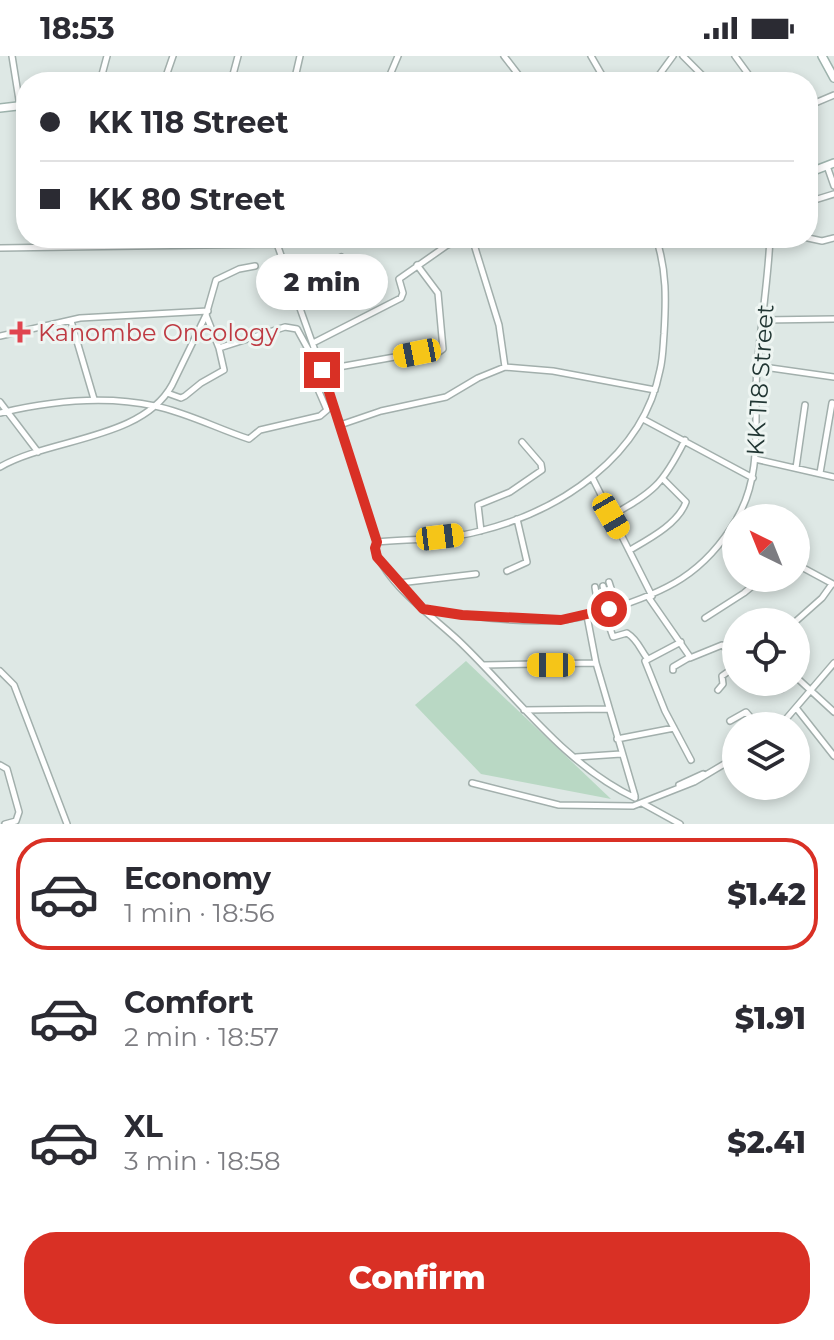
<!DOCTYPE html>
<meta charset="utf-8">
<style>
:root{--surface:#fff;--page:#f7f7f7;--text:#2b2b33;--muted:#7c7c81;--line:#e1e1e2;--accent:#d93025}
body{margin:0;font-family:Montserrat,sans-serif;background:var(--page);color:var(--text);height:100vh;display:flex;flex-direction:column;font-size:30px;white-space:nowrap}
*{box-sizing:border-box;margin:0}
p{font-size:26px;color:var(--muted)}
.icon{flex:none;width:44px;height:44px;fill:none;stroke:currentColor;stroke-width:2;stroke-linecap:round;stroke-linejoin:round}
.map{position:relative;height:768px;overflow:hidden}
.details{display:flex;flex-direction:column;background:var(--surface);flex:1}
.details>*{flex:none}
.hud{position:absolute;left:16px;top:16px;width:802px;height:176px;border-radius:32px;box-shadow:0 4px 12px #0003;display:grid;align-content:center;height:176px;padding:0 24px;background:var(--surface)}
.needle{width:52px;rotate:317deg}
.controls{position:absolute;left:722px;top:448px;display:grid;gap:16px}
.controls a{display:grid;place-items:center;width:88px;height:88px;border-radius:50%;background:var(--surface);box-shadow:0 4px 12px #0003;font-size:40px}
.end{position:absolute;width:36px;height:36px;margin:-18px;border:10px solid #d93025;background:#fff;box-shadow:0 0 0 4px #fff}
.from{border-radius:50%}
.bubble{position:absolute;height:56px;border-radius:28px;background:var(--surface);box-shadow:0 4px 12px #0003;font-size:26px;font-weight:800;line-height:56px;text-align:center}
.car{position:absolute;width:24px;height:48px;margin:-24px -12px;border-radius:10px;box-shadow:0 0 6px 2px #0007;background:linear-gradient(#f5c518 24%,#345 0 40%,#f5c518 0 76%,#345 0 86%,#f5c518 0)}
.hud b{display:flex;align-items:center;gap:28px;height:76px;font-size:30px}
.hud b+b{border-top:2px solid var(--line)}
.hud i{width:20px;height:20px;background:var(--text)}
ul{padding:14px 0 0;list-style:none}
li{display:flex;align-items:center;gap:24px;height:112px;margin:0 16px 12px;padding:0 8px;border:4px solid transparent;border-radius:32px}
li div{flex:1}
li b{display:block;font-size:30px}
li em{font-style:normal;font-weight:800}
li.active{border-color:var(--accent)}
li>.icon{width:72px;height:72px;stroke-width:1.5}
.primary-button{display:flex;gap:16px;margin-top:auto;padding:16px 24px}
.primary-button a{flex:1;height:92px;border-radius:32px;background:var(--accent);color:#fff;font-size:32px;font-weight:800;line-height:92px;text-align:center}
.status{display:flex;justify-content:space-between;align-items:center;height:56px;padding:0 40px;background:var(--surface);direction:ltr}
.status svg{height:22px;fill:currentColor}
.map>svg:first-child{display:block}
.green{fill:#b9d8c4}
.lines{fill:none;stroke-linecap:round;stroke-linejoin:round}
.street-casing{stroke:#a2afac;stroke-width:8}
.secondary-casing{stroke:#9eb3ad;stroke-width:10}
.street{stroke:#fff;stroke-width:5}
.secondary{stroke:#fff;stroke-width:7}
.route{stroke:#d93025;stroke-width:10}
.health-dot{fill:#e0444e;stroke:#eef5f2;stroke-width:3}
.labels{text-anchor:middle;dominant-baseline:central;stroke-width:6;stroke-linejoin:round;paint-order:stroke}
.health-label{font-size:24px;fill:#be3a42;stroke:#eef5f2;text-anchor:start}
.street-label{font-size:24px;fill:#213633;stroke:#eef5f2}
</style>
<div class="status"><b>18:53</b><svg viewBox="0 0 49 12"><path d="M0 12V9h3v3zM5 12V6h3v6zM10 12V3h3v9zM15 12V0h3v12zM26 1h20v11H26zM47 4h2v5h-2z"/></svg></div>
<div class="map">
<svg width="834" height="768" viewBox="0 0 834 768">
<rect width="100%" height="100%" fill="#dee8e5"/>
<path class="green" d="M466,605L611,743L481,718L415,649Z"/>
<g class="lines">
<defs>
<path id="street" d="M12,0L20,50
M504,0L524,26
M591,0L606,26
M683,0L709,26
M735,0L754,26
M100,26L107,0
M164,26L173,0
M231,26L238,0
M294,26L300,0
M387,26L398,0
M654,26L673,0
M808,50L834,39
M827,110L834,130
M808,146L834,138
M53,182L54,190
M442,182L446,190
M472,182L499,269L505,311
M808,182L822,185L834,182
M0,192L277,188L322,314L377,486L375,492C385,528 434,561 461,587C517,641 564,708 635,742
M318,212L330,232
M289,226L341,201
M764,264L834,263
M71,265L94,343
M0,280L80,262L208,255
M313,287L401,242L403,237L399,223L446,190L463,182
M757,310L834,321
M322,314L417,297L439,296L443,293L438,237L417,209
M167,337L181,342L185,340L201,327L224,314L219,292L206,259
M0,346L38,396
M0,357C50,345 104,339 155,350C188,357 218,373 249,383L260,374L320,360L327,354L314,324L308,293L297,273L285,271L219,292
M643,363L753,422
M340,369L381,355L446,341L478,322L505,311L553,315L655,334
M755,403L834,421
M0,411C50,382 142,384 172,329L206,259L216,224L239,213L255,210
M796,412L805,349
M820,417L832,347
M592,421L652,540
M611,460C654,435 662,430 685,384
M737,462C764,417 753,361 757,311C761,268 768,225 770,182
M481,475L478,449L510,436L542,414L541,408L522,386
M377,486C411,483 447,484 480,475C560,455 643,401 660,314C663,302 663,290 664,278C666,245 667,214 656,182
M630,494C649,483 678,468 686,446L664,424
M796,508L833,528
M507,515L527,506L517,463
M609,526L617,551
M399,527L476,518
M603,530L609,553
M595,531L599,556
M649,542L690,601L673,611V614
M424,553C468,560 515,567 560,564C576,563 593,558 608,554C666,536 704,518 736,464
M604,555L613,581L627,577C638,584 640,593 647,602
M587,560L596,607L635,740
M705,562L744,537L762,522
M795,566L822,542L832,528
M681,586L645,605L665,655L691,704
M690,602L722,589L736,602
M484,609L596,607
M0,615L14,629L67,768
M796,621L834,656
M782,633L788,626
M718,634L723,628L722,620L736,610
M797,653L834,700
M524,654L609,653
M730,665L746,656L758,670
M780,670L834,607
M617,683L674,672
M576,701L621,698
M0,709L7,713L19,756L16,765L5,768
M472,727L559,749L633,750L694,726L736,701
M679,729L703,718
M642,747L680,768"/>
<path id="secondary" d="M822,0L834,22
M0,52L26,49
M808,117L834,107"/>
</defs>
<use href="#street" class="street-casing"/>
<use href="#secondary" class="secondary-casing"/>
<use href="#street" class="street"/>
<use href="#secondary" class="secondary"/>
</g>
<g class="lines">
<path class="route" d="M322,314L377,486L375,492L377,501L423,553L462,559L561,564L609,553"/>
</g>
<path class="health-dot" d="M16 264h8v8h8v8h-8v8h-8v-8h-8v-8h8z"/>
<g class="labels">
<g class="health-label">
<text x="38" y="276">Kanombe Oncology</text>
</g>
<g class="street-label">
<text transform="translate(760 324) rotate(-86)">KK 118 Street</text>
</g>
</g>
</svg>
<div class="controls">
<a><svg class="needle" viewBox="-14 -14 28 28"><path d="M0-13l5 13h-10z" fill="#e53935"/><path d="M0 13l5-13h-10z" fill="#7c7c81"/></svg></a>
<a><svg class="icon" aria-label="locate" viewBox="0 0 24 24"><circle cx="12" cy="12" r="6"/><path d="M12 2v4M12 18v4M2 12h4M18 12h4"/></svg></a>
<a><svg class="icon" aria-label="layers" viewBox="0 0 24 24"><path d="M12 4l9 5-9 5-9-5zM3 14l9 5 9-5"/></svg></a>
</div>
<i class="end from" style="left:609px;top:553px"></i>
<i class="end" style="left:322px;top:314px"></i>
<div class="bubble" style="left:256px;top:198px;width:132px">2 min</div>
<i class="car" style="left:417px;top:297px;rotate:259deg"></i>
<i class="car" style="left:611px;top:460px;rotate:150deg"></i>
<i class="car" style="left:440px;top:481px;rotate:83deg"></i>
<i class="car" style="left:551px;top:609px;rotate:270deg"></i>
<div class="hud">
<b><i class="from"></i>KK 118 Street</b>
<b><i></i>KK 80 Street</b>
</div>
</div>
<section class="details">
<ul>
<li class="active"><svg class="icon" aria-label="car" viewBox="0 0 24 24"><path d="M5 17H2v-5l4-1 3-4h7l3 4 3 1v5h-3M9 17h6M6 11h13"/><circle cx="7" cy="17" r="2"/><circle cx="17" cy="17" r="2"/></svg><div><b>Economy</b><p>1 min · 18:56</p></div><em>$1.42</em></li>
<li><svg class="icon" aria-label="car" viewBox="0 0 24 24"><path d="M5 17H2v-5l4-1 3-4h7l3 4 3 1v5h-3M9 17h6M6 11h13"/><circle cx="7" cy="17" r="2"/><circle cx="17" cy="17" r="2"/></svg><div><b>Comfort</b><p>2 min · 18:57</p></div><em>$1.91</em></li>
<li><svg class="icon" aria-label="car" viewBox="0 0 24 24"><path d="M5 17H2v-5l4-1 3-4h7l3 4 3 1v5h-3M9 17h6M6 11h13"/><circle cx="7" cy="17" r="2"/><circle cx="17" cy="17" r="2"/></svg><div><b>XL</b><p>3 min · 18:58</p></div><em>$2.41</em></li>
</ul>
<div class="primary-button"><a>Confirm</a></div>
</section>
